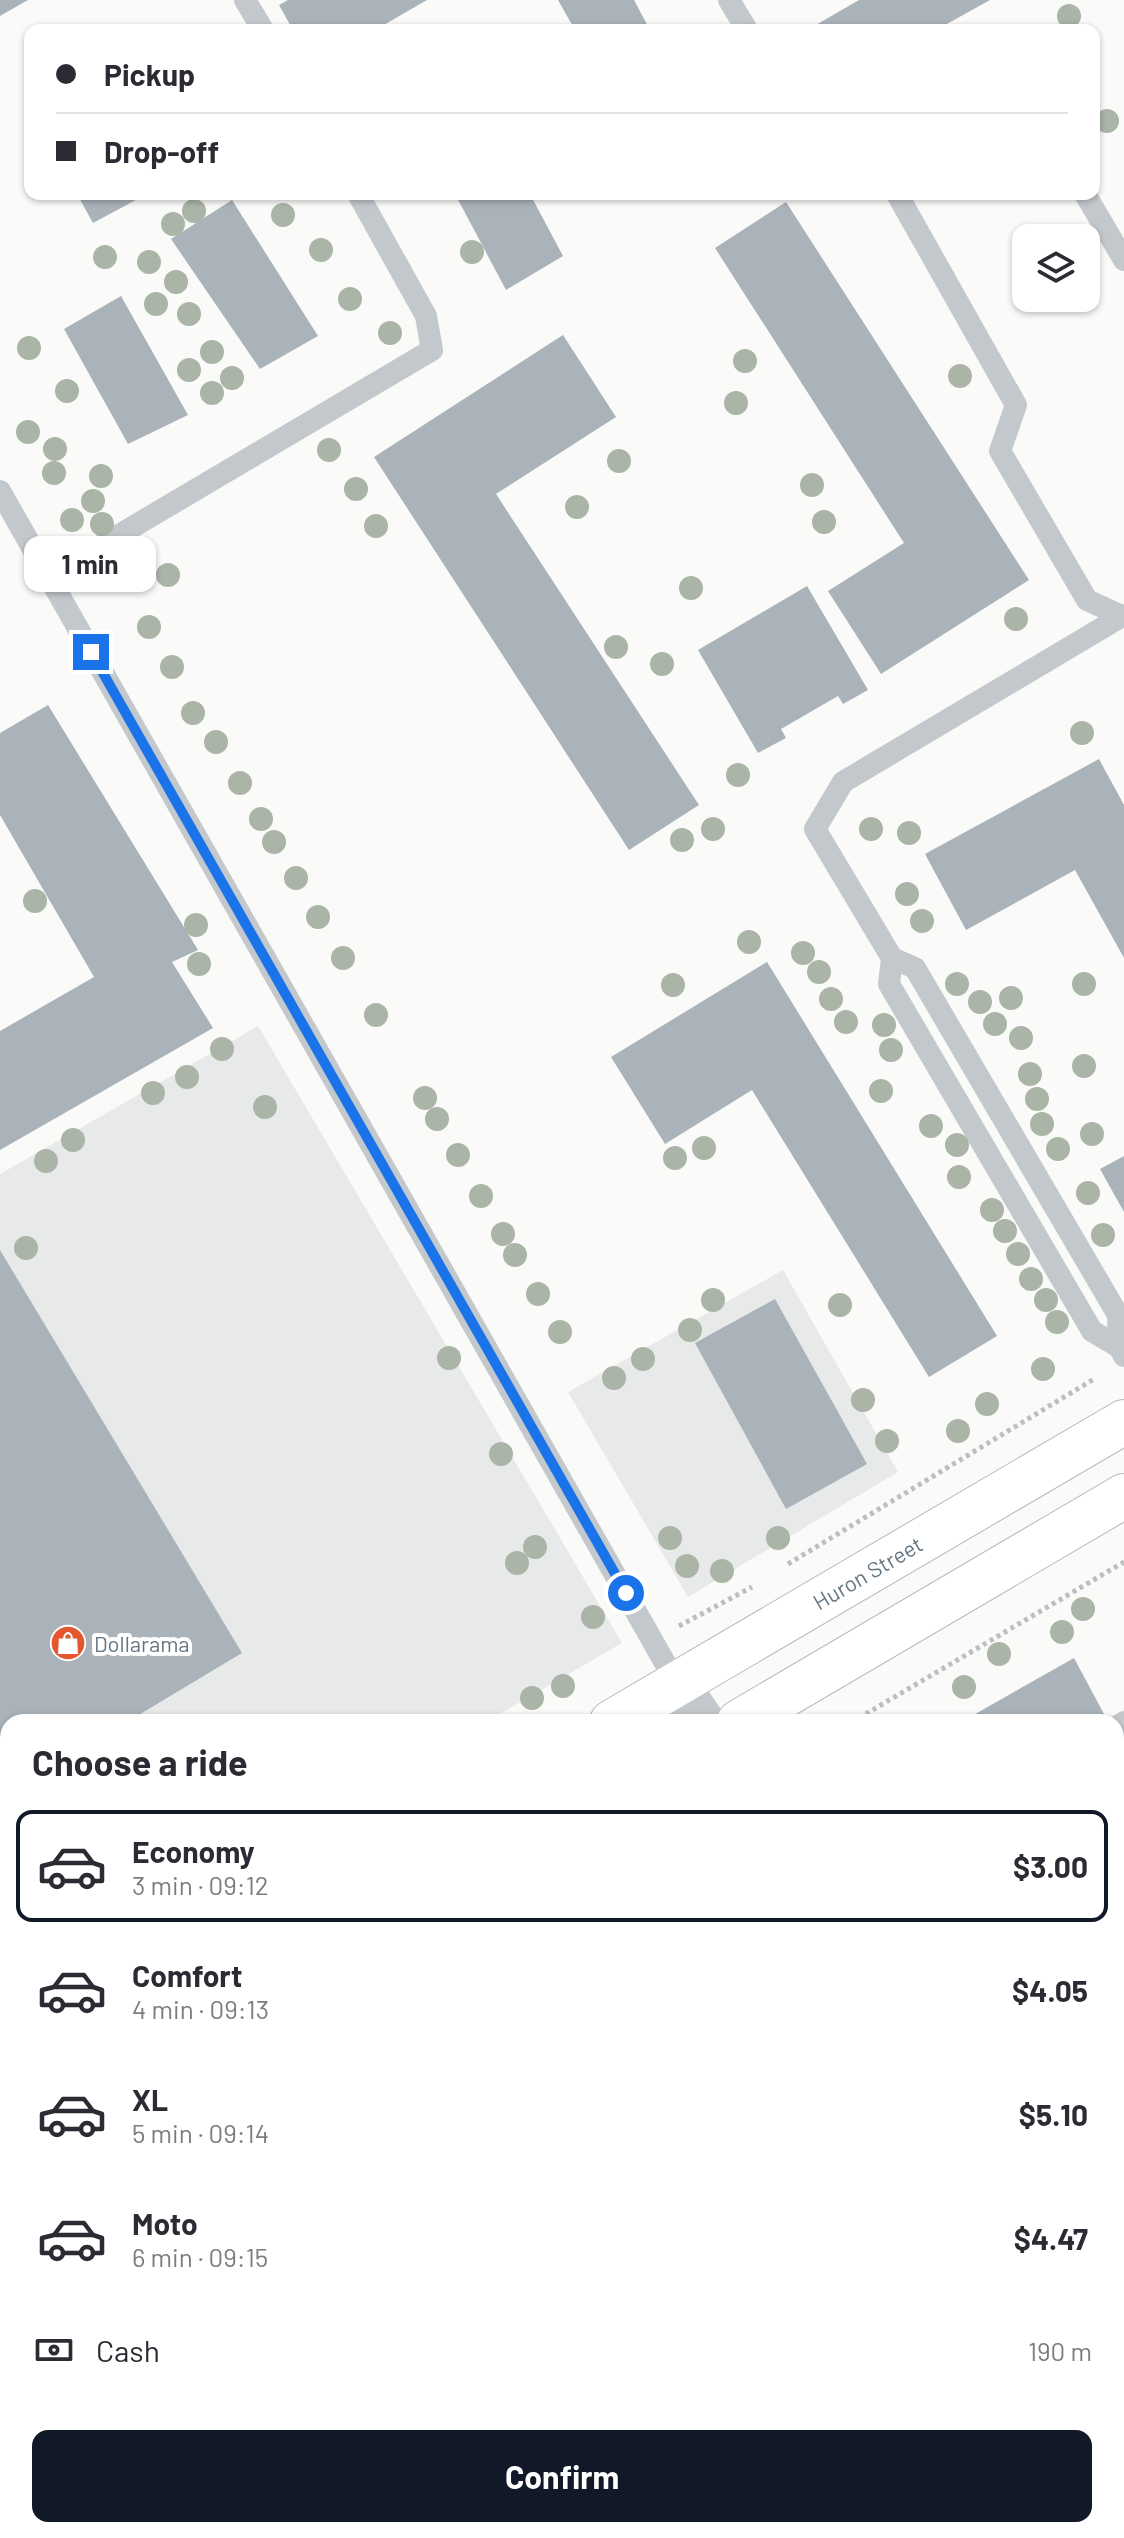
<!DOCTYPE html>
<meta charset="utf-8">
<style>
:root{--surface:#fff;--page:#f2f2f3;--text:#2b2b33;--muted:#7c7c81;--line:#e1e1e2;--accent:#111827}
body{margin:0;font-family:Barlow,sans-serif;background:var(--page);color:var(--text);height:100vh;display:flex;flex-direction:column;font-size:30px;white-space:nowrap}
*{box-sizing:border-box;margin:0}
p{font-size:26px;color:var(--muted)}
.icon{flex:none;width:44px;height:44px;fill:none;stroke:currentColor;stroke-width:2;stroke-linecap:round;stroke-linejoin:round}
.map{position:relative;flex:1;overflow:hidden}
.details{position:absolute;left:0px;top:1714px;width:1124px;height:824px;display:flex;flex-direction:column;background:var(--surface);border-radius:24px 24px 0 0;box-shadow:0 2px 6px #0004}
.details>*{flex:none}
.banner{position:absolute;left:24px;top:24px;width:1076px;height:176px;border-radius:16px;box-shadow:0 2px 6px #0004;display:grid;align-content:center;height:176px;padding:0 32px;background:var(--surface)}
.controls{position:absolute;left:1012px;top:224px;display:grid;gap:16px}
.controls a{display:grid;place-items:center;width:88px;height:88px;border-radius:16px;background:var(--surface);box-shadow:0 2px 6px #0004;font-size:40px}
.end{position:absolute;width:36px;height:36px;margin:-18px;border:10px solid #1a73e8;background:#fff;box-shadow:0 0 0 4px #fff}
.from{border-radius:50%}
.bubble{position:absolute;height:56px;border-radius:16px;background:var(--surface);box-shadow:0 2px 6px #0004;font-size:26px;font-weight:700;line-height:56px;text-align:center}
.banner b{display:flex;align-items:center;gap:28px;height:76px;font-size:30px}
.banner b+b{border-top:2px solid var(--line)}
.banner i{width:20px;height:20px;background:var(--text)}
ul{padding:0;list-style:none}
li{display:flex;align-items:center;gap:24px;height:112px;margin:0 16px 12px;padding:0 16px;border:4px solid transparent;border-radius:16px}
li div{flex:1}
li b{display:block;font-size:30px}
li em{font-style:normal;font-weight:700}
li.on{border-color:var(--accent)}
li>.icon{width:72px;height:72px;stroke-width:1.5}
h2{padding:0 32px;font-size:36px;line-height:96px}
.pay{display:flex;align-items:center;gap:20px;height:88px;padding:0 32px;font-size:30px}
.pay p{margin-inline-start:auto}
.button{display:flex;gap:16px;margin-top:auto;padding:16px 32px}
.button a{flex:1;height:92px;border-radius:16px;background:var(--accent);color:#fff;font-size:32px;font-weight:700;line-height:92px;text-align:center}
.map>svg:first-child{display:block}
.built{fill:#e8e9e9}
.building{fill:#aab3b9}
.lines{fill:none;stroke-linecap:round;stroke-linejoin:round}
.secondary-casing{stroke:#b3babf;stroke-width:46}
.path{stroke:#bbbfc2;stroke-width:5;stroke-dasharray:4 4;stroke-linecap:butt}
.service{stroke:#c3c8cc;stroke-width:22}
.minor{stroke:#c3c8cc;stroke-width:44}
.secondary{stroke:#fff;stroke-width:44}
.tree{fill:#aab4a7}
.route{stroke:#1a73e8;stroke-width:10}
.labels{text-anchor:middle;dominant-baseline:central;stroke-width:8;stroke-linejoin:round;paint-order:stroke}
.street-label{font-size:22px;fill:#657683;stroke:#fff}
.poi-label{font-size:22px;fill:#657683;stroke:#fff;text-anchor:start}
</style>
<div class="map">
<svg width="1124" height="2538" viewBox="0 0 1124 2538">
<rect width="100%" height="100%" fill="#fafaf8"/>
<path class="built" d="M258,1026L622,1643L486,1722H8V2000L0,2005V1174Z
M783,1270L898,1472L688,1597L568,1392Z
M268,2530H584L571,2538H272Z"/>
<path class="building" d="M0,0H28L0,16Z
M288,0H427L375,30H293L279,5Z
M558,0H634L650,30H575Z
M859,0H990L936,30H817L814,26Z
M77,194H147L93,223Z
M455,194H530L563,256L506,290Z
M232,200L318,336L260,369L171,239Z
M786,202L1029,580L881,674L828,591L904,543L715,248Z
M121,296L188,415L128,444L64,329Z
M563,335L616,417L496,494L699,805L629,850L374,457Z
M807,586L868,690L843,704L838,696L781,729L786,738L758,753L698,650Z
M48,705L198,950L172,962L213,1028L0,1150V1031L94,977L0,815V733Z
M1099,759L1124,805V958L1075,870L966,930L925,854Z
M767,962L997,1336L929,1377L752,1090L665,1144L611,1057Z
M1124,1156V1212L1100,1169Z
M0,1250L242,1653L127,1722H8V1793L0,1798Z
M775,1299L867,1464L786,1509L695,1343Z
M1074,1658L1104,1714L1089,1722H961Z
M1124,1776V1881L1116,1867V1781Z
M8,2255V2495L0,2480V2260Z
M1122,2333L1124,2336V2440L1116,2426V2337Z
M844,2530H899L903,2538H839L837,2534Z
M911,2530H1023L1027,2538H915Z"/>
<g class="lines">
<defs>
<g id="secondary">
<path id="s1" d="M612,1722L1124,1422"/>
<path d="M739,1722L1124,1496"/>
<path d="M0,2084L8,2079"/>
<path d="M0,2158L8,2154"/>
</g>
</defs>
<use href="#secondary" class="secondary-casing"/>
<path class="path" d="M788,1564L1094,1379
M679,1626L752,1587
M852,1722L1124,1562
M1116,2239L1124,2248"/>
<path class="service" d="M245,0L263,30
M729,0L747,30
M897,194L1016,405L1000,451L1087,600L1124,617
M1085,194L1124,260
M0,491L677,1684
M48,577L432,350L426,316L358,194
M1124,615L843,782L815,829L892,958L915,968L1118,1315L1119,1347L1124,1356
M892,958L889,984L1092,1331L1119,1347
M1116,1727L1124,1722
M1116,2016L1124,2031
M1116,2118L1124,2113
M114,2538L130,2530"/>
<path class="minor" d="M677,1684L703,1722
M1116,2180L1124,2187"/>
<use href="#secondary" class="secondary"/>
</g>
<g class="tree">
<circle cx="1069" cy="16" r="12"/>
<circle cx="1107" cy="121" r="12"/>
<circle cx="194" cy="211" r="12"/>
<circle cx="283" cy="215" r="12"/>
<circle cx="173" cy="224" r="12"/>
<circle cx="321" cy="250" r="12"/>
<circle cx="472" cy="252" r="12"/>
<circle cx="105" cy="257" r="12"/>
<circle cx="149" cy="262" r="12"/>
<circle cx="176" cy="282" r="12"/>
<circle cx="350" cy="299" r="12"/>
<circle cx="156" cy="304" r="12"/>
<circle cx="189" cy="314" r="12"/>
<circle cx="390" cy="333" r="12"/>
<circle cx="29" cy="348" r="12"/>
<circle cx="212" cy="352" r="12"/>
<circle cx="745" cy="361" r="12"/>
<circle cx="189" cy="370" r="12"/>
<circle cx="960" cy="376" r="12"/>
<circle cx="232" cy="378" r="12"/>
<circle cx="67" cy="391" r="12"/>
<circle cx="212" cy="393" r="12"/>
<circle cx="736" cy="403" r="12"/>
<circle cx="28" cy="432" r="12"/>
<circle cx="55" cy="449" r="12"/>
<circle cx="329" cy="450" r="12"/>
<circle cx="619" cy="461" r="12"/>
<circle cx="54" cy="473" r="12"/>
<circle cx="101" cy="476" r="12"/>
<circle cx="812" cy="485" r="12"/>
<circle cx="356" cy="489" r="12"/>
<circle cx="93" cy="501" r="12"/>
<circle cx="577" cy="507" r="12"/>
<circle cx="72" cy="520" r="12"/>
<circle cx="824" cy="522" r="12"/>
<circle cx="102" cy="524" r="12"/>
<circle cx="376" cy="526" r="12"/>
<circle cx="168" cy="575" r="12"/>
<circle cx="691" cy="588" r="12"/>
<circle cx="1016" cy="619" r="12"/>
<circle cx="149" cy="627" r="12"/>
<circle cx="616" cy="647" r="12"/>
<circle cx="662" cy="664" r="12"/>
<circle cx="172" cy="667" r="12"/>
<circle cx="193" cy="713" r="12"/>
<circle cx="1082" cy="733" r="12"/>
<circle cx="216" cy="742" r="12"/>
<circle cx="738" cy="775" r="12"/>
<circle cx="240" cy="783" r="12"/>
<circle cx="261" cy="819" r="12"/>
<circle cx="713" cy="829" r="12"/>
<circle cx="871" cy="829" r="12"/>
<circle cx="909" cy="833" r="12"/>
<circle cx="682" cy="840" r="12"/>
<circle cx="274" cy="842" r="12"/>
<circle cx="296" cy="878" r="12"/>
<circle cx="907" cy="894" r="12"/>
<circle cx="35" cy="901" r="12"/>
<circle cx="318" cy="917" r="12"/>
<circle cx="922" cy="921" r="12"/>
<circle cx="196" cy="925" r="12"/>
<circle cx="749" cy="942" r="12"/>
<circle cx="803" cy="953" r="12"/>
<circle cx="343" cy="958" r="12"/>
<circle cx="199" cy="964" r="12"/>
<circle cx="819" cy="972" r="12"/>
<circle cx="957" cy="984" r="12"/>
<circle cx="1084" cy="984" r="12"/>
<circle cx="673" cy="985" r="12"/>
<circle cx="1011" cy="998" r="12"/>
<circle cx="831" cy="999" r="12"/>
<circle cx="980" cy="1002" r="12"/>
<circle cx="376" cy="1015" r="12"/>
<circle cx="846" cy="1022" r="12"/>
<circle cx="995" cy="1024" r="12"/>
<circle cx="884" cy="1025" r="12"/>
<circle cx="1021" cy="1038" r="12"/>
<circle cx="222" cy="1049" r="12"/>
<circle cx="891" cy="1050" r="12"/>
<circle cx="1084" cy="1066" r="12"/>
<circle cx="1030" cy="1074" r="12"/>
<circle cx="187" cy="1077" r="12"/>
<circle cx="881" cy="1091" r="12"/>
<circle cx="153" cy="1093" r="12"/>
<circle cx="425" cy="1098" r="12"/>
<circle cx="1037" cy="1099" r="12"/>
<circle cx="265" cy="1107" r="12"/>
<circle cx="437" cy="1119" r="12"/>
<circle cx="1042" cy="1124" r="12"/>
<circle cx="931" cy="1126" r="12"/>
<circle cx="1092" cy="1134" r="12"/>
<circle cx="73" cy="1140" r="12"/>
<circle cx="957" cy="1145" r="12"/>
<circle cx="704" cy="1148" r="12"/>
<circle cx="1058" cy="1149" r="12"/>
<circle cx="458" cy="1155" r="12"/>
<circle cx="675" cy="1158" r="12"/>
<circle cx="46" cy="1161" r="12"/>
<circle cx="959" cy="1177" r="12"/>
<circle cx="1088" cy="1193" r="12"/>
<circle cx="481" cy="1196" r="12"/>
<circle cx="992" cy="1210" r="12"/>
<circle cx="1005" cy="1231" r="12"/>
<circle cx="503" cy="1234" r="12"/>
<circle cx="1103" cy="1235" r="12"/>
<circle cx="26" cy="1248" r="12"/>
<circle cx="1018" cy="1254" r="12"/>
<circle cx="515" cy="1255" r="12"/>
<circle cx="1031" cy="1279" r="12"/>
<circle cx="538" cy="1294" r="12"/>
<circle cx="713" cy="1300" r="12"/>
<circle cx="1046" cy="1300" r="12"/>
<circle cx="840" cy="1305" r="12"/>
<circle cx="1057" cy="1322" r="12"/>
<circle cx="690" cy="1330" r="12"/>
<circle cx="560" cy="1332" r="12"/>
<circle cx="449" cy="1358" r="12"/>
<circle cx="643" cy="1359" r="12"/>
<circle cx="1043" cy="1369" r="12"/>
<circle cx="614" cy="1378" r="12"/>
<circle cx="863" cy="1400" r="12"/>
<circle cx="987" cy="1404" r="12"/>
<circle cx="958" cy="1431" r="12"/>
<circle cx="887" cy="1441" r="12"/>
<circle cx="501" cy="1454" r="12"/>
<circle cx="670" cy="1538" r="12"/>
<circle cx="778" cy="1538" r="12"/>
<circle cx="535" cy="1547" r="12"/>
<circle cx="517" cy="1563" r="12"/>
<circle cx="687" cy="1566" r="12"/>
<circle cx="722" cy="1571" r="12"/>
<circle cx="1083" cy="1609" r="12"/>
<circle cx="593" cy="1617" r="12"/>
<circle cx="1062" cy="1632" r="12"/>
<circle cx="999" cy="1654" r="12"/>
<circle cx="563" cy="1686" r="12"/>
<circle cx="964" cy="1687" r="12"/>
<circle cx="532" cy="1698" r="12"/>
</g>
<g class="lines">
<path class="route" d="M91,652L626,1593"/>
</g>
<defs>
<symbol id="shop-disc" viewBox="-11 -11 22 22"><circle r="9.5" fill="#e4572e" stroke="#fff"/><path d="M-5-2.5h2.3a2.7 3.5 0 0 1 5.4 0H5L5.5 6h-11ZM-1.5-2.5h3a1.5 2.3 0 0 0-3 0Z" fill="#fff"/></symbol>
</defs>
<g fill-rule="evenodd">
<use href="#shop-disc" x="48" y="1623" width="40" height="40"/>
</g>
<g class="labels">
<g class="street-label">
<text stroke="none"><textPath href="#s1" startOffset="296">Huron Street</textPath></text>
</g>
<g class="poi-label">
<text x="94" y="1643">Dollarama</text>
</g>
</g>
</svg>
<div class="controls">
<a><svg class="icon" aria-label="layers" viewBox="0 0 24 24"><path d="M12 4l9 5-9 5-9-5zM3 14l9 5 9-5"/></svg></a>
</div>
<i class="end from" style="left:626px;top:1593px"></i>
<i class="end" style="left:91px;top:652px"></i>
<div class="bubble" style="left:24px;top:536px;width:132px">1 min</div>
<div class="banner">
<b><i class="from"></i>Pickup</b>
<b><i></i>Drop-off</b>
</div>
<section class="details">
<h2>Choose a ride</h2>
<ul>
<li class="on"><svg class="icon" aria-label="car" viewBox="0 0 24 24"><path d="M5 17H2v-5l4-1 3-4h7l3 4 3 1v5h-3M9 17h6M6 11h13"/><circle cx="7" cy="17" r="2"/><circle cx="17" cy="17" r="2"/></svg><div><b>Economy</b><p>3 min · 09:12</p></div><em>$3.00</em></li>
<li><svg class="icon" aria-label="car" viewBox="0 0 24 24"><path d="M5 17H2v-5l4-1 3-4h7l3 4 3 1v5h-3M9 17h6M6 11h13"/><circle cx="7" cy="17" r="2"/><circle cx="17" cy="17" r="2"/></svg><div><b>Comfort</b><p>4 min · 09:13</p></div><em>$4.05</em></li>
<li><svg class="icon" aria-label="car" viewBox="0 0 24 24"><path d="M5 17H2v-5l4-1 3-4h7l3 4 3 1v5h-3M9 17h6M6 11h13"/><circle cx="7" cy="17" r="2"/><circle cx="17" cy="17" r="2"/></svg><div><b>XL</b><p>5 min · 09:14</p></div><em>$5.10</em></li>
<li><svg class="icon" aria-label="car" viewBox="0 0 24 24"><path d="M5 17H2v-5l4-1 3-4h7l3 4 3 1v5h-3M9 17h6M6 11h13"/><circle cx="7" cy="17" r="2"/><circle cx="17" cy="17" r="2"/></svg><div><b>Moto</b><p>6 min · 09:15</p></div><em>$4.47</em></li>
</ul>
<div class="pay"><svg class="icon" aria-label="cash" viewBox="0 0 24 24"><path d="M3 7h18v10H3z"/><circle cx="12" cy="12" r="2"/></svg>Cash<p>190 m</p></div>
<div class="button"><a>Confirm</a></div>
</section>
</div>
